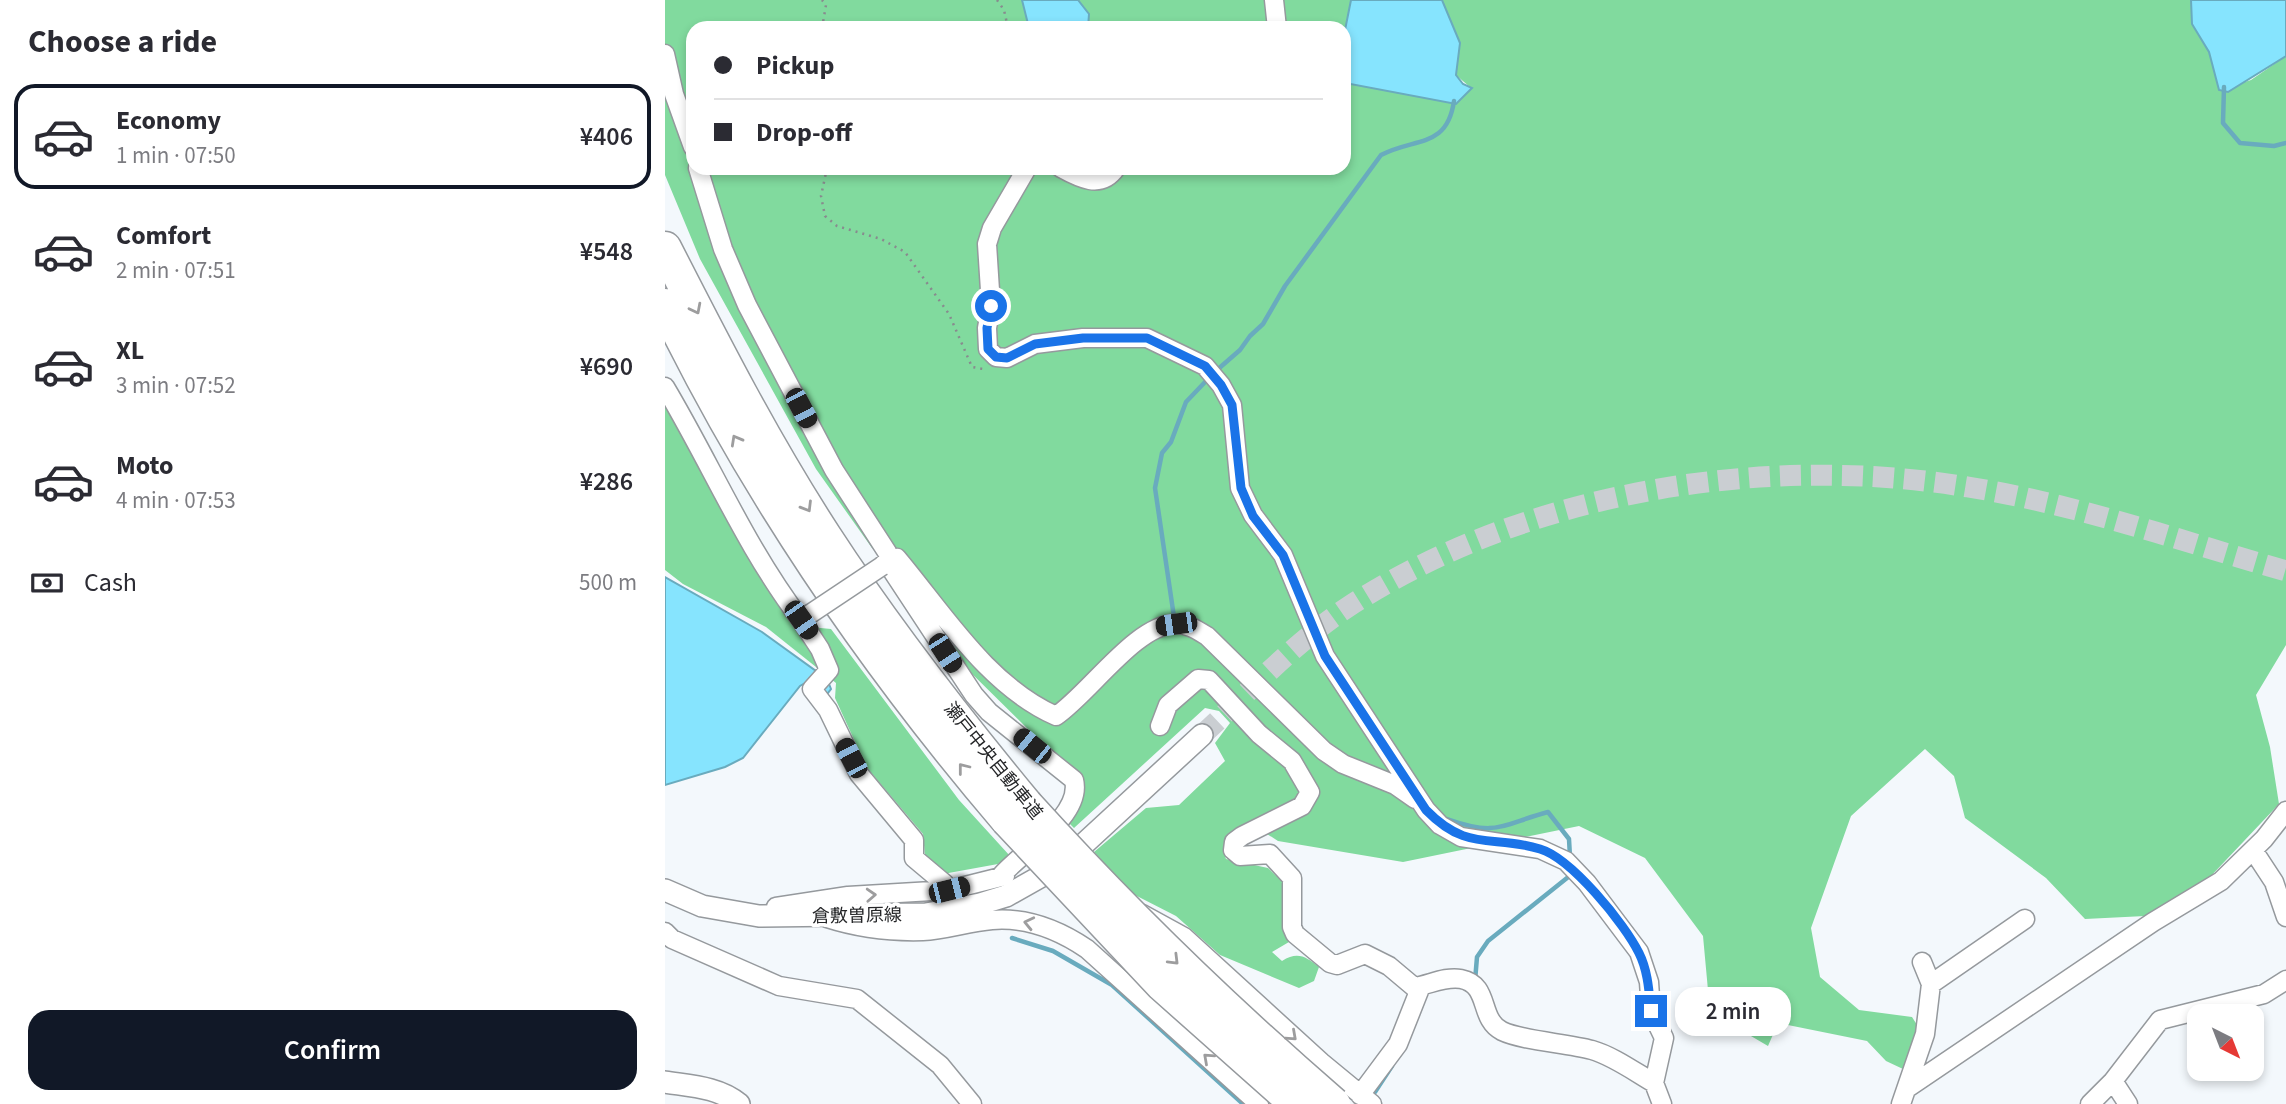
<!DOCTYPE html>
<meta charset="utf-8">
<style>
:root{--surface:#fff;--page:#f2f2f3;--text:#2b2b33;--muted:#7c7c81;--line:#e1e1e2;--accent:#111827}
body{margin:0;font-family:"Source Sans 3","Noto Sans JP",sans-serif;background:var(--page);color:var(--text);height:100vh;display:flex;flex-direction:column;font-size:26px;white-space:nowrap}
*{box-sizing:border-box;margin:0}
p{font-size:23px;color:var(--muted)}
.icon{flex:none;width:38px;height:38px;fill:none;stroke:currentColor;stroke-width:2;stroke-linecap:round;stroke-linejoin:round}
.map{position:relative;flex:1;overflow:hidden}
.sheet{display:flex;flex-direction:column;background:var(--surface);width:665px}
.sheet>*{flex:none}
.hud{position:absolute;left:21px;top:21px;width:665px;height:154px;border-radius:21px;box-shadow:0 4px 10px #0003;display:grid;align-content:center;height:154px;padding:0 28px;background:var(--surface)}
.needle{width:46px;rotate:138deg}
.fabs{position:absolute;left:1522px;top:1004px;display:grid;gap:14px}
.fabs a{display:grid;place-items:center;width:77px;height:77px;border-radius:14px;background:var(--surface);box-shadow:0 4px 10px #0003;font-size:35px}
.end{position:absolute;width:32px;height:32px;margin:-16px;border:9px solid #1a73e8;background:#fff;box-shadow:0 0 0 4px #fff}
.from{border-radius:50%}
.bubble{position:absolute;height:49px;border-radius:21px;background:var(--surface);box-shadow:0 4px 10px #0003;font-size:23px;font-weight:600;line-height:49px;text-align:center}
.car{position:absolute;width:21px;height:42px;margin:-21px -10px;border-radius:9px;box-shadow:0 0 5px 2px #0007;background:linear-gradient(#222 24%,#8ab4d8 0 40%,#222 0 76%,#8ab4d8 0 86%,#222 0)}
.hud b{display:flex;align-items:center;gap:24px;height:66px;font-size:26px}
.hud b+b{border-top:2px solid var(--line)}
.hud i{width:18px;height:18px;background:var(--text)}
ul{padding:0;list-style:none}
li{display:flex;align-items:center;gap:21px;height:105px;margin:0 14px 10px;padding:0 14px;border:4px solid transparent;border-radius:21px}
li div{flex:1}
li b{display:block;font-size:26px}
li em{font-style:normal;font-weight:600}
li.active{border-color:var(--accent)}
li>.icon{width:63px;height:63px;stroke-width:1.5}
h2{padding:0 28px;font-size:32px;line-height:84px}
.pay{display:flex;align-items:center;gap:18px;height:77px;padding:0 28px;font-size:26px}
.pay p{margin-inline-start:auto}
.cta{display:flex;gap:14px;margin-top:auto;padding:14px 28px}
.cta a{flex:1;height:80px;border-radius:21px;background:var(--accent);color:#fff;font-size:28px;font-weight:600;line-height:80px;text-align:center}
main{display:flex;flex:1;min-height:0}
.map>svg:first-child{display:block}
.forest{fill:#81da9e}
.water{fill:#86e4fe;stroke:#69abbe;stroke-width:2}
.lines{fill:none;stroke-linecap:round;stroke-linejoin:round}
.stream{stroke:#69abbe;stroke-width:4.5}
.tertiary-tunnel{stroke:#caced2;stroke-width:21;stroke-dasharray:21 10;stroke-linecap:butt}
.minor-casing{stroke:#95999d;stroke-width:21}
.tertiary-casing{stroke:#95999d;stroke-width:24}
.motorway-casing{stroke:#95999d;stroke-width:35}
.path{stroke:#888b8e;stroke-width:2.5;stroke-dasharray:2 5;stroke-linecap:butt}
.minor{stroke:#fff;stroke-width:18}
.tertiary{stroke:#fff;stroke-width:21}
.motorway{stroke:#fff;stroke-width:32}
.minor-bridge-casing{stroke:#95999d;stroke-width:21;stroke-linecap:butt}
.motorway-bridge-casing{stroke:#95999d;stroke-width:35;stroke-linecap:butt}
.minor-bridge{stroke:#fff;stroke-width:18}
.motorway-bridge{stroke:#fff;stroke-width:32}
.oneway{stroke:#9d9d9e}
.route{stroke:#1a73e8;stroke-width:9}
.labels{text-anchor:middle;dominant-baseline:central;stroke-width:7;stroke-linejoin:round;paint-order:stroke}
.street-label{font-size:18px;fill:#252628;stroke:#fff}
</style>
<main>
<section class="sheet">
<h2>Choose a ride</h2>
<ul>
<li class="active"><svg class="icon" aria-label="car" viewBox="0 0 24 24"><path d="M5 17H2v-5l4-1 3-4h7l3 4 3 1v5h-3M9 17h6M6 11h13"/><circle cx="7" cy="17" r="2"/><circle cx="17" cy="17" r="2"/></svg><div><b>Economy</b><p>1 min · 07:50</p></div><em>¥406</em></li>
<li><svg class="icon" aria-label="car" viewBox="0 0 24 24"><path d="M5 17H2v-5l4-1 3-4h7l3 4 3 1v5h-3M9 17h6M6 11h13"/><circle cx="7" cy="17" r="2"/><circle cx="17" cy="17" r="2"/></svg><div><b>Comfort</b><p>2 min · 07:51</p></div><em>¥548</em></li>
<li><svg class="icon" aria-label="car" viewBox="0 0 24 24"><path d="M5 17H2v-5l4-1 3-4h7l3 4 3 1v5h-3M9 17h6M6 11h13"/><circle cx="7" cy="17" r="2"/><circle cx="17" cy="17" r="2"/></svg><div><b>XL</b><p>3 min · 07:52</p></div><em>¥690</em></li>
<li><svg class="icon" aria-label="car" viewBox="0 0 24 24"><path d="M5 17H2v-5l4-1 3-4h7l3 4 3 1v5h-3M9 17h6M6 11h13"/><circle cx="7" cy="17" r="2"/><circle cx="17" cy="17" r="2"/></svg><div><b>Moto</b><p>4 min · 07:53</p></div><em>¥286</em></li>
</ul>
<div class="pay"><svg class="icon" aria-label="cash" viewBox="0 0 24 24"><path d="M3 7h18v10H3z"/><circle cx="12" cy="12" r="2"/></svg>Cash<p>500 m</p></div>
<div class="cta"><a>Confirm</a></div>
</section>
<div class="map">
<svg width="1621" height="1104" viewBox="0 0 1621 1104">
<rect width="100%" height="100%" fill="#f3f8fc"/>
<path class="forest" d="M0,0H357L364,28H28V168H679V81L791,104L806,88L791,75L795,43L777,0H1526L1527,24L1544,52L1554,90L1586,80L1621,56V645L1591,695L1605,747L1614,804L1544,878L1480,916L1420,919L1381,878L1300,818L1289,776L1260,749L1186,816L1146,928L1155,977L1194,1010L1247,1017L1254,1028L1238,1069L1221,1061L1202,1041L1113,1023L1103,1046L1045,1012L1038,936L980,858L914,826L738,862L613,841L585,823L560,840L558,850L561,859L603,868L619,883L617,898L624,942L607,952L617,961C633,951 641,957 654,967L649,981L634,988L555,955L511,916L466,893L429,852L481,808L514,805L560,761L550,743L565,723L554,711L540,708L409,828L402,821L407,816L417,777L373,739L295,662L232,561L207,548L151,469L35,259L0,175Z
M413,0H686L679,35V28H423L424,14Z
M0,393L135,626L166,629L294,800L345,856L333,864L278,874L260,856L258,834L202,768L170,698L171,683L101,627L18,584L0,570Z"/>
<path class="water" d="M357,0H413L424,14L423,28H364Z
M686,0H777L795,43L791,75L798,84L807,88L791,104L680,83L679,35Z
M1526,0H1621V56L1563,92L1554,90L1544,52L1527,24Z
M0,577L97,632L162,679L166,689L159,698L142,682L135,686L78,758L60,767L0,785Z"/>
<g class="lines">
<path class="stream" d="M1559,87L1558,123L1575,143L1609,146L1621,143
M552,370L575,350L585,336L598,324L620,286L716,155C750,137 782,149 789,101
M509,617L490,488L497,453L506,442L521,402L541,381
M782,819C833,837 835,825 883,812L904,839L905,857
M347,938L388,951L447,985L578,1104
M810,981L812,957L823,941L907,874
M710,1092L727,1066"/>
<path class="tertiary-tunnel" d="M537,735C584,692 630,642 683,607C859,492 1097,453 1303,487C1411,504 1516,541 1621,571"/>
<defs>
<path id="minor" d="M609,0L612,28
M0,54L9,94L28,147
M33,168L58,249L82,305L169,470L222,552L228,572L309,695L324,712L409,780C418,816 356,852 336,876
M362,168L327,228L322,244L326,306L322,328L323,349L331,357L342,358L370,344L418,338H482L540,366L556,385L567,405L575,488L588,515L618,555L660,656L761,810L775,825L796,837L875,849L901,861L922,883L974,952L984,982L986,1011L999,1038L989,1083L997,1104
M396,168C414,178 436,190 451,168
M0,387C46,464 81,548 136,620L145,614
M219,564L232,558C279,614 323,686 391,716C424,694 472,623 511,624C523,624 532,630 542,636L659,751L678,764L730,785L750,799
M136,620L155,649L164,670L147,689L163,710L194,774L249,840V858L280,884L281,890
M495,726L503,705L533,679L544,680L594,734L627,761L645,792L637,806L577,836L569,842L568,850L575,856L605,854L627,878V927L630,934L665,963L672,965L700,954L724,966L749,987C764,985 780,976 796,979C826,985 813,1019 837,1031C858,1041 902,1043 927,1050C948,1056 970,1072 989,1083
M1588,850L1609,882L1621,917
M111,907L183,896L284,890L340,876
M477,914L519,937L656,1062L707,1104
M162,918C193,928 225,932 258,931C281,930 303,922 327,920C362,917 394,930 422,949L594,1104
M0,932L7,939L114,986L192,999L275,1065L307,1104
M1266,984L1360,919
M1448,1081L1463,1104
M1241,1089L1488,922L1556,881L1599,839L1621,811
M695,1095L733,1044L756,986
M1236,1104L1260,1034L1266,984L1257,962
M1425,1104L1448,1081L1495,1020L1599,994L1621,980"/>
<path id="tertiary" d="M0,890L37,906L94,916L261,914L315,904L341,896L396,865L537,735
M0,1082C25,1086 54,1087 74,1104"/>
<path id="motorway" d="M0,248C50,346 100,444 160,536C221,630 290,718 361,804
M0,305C90,491 208,663 342,820"/>
</defs>
<use href="#minor" class="minor-casing"/>
<use href="#tertiary" class="tertiary-casing"/>
<use href="#motorway" class="motorway-casing"/>
<path class="path" d="M332,0L339,10L343,28
M157,28L161,5L157,0
M162,168L156,196L160,216L172,226L216,239L240,252L284,314L307,367L318,369"/>
<use href="#minor" class="minor"/>
<use href="#tertiary" class="tertiary"/>
<use href="#motorway" class="motorway"/>
<defs>
<path id="minor-bridge" d="M145,614L217,566"/>
<path id="motorway-bridge" d="M361,804C458,911 560,1010 669,1104
M342,820L497,985L631,1104"/>
</defs>
<use href="#minor-bridge" class="minor-bridge-casing"/>
<use href="#motorway-bridge" class="motorway-bridge-casing"/>
<use href="#minor-bridge" class="minor-bridge"/>
<use href="#motorway-bridge" class="motorway-bridge"/>
</g>
<defs><path id="oneway-chevron" d="M-2-3.5L2.5 0L-2 3.5" fill="none" stroke-width="1.6" stroke-linecap="round" stroke-linejoin="round" transform="scale(1.75)"/></defs>
<g class="oneway">
<use href="#oneway-chevron" transform="translate(31 309) rotate(63)"/>
<use href="#oneway-chevron" transform="translate(71 440) rotate(-119)"/>
<use href="#oneway-chevron" transform="translate(142 507) rotate(59)"/>
<use href="#oneway-chevron" transform="translate(298 768) rotate(-128)"/>
<use href="#oneway-chevron" transform="translate(206 895) rotate(-3)"/>
<use href="#oneway-chevron" transform="translate(364 923) rotate(-167)"/>
<use href="#oneway-chevron" transform="translate(509 960) rotate(45)"/>
<use href="#oneway-chevron" transform="translate(627 1036) rotate(42)"/>
<use href="#oneway-chevron" transform="translate(543 1058) rotate(-138)"/>
</g>
<g class="lines">
<path class="route" d="M326,306L322,328L323,349L331,357L342,358L370,344L418,338H482L540,366L556,385L567,405L576,488L588,516L618,555L660,656L761,810C803,853 827,834 875,849C906,858 960,924 974,953C983,971 984,991 986,1011"/>
</g>
<g class="labels">
<g class="street-label">
<text transform="translate(328 761) rotate(51)">瀬戸中央自動車道</text>
<text transform="translate(192 916) rotate(-1)">倉敷曽原線</text>
</g>
</g>
</svg>
<div class="fabs">
<a><svg class="needle" viewBox="-14 -14 28 28"><path d="M0-13l5 13h-10z" fill="#e53935"/><path d="M0 13l5-13h-10z" fill="#7c7c81"/></svg></a>
</div>
<i class="end from" style="left:326px;top:306px"></i>
<i class="end" style="left:986px;top:1011px"></i>
<div class="bubble" style="left:1010px;top:987px;width:116px">2 min</div>
<i class="car" style="left:136px;top:408px;rotate:152deg"></i>
<i class="car" style="left:136px;top:620px;rotate:145deg"></i>
<i class="car" style="left:511px;top:624px;rotate:262deg"></i>
<i class="car" style="left:280px;top:653px;rotate:147deg"></i>
<i class="car" style="left:367px;top:746px;rotate:309deg"></i>
<i class="car" style="left:186px;top:758px;rotate:332deg"></i>
<i class="car" style="left:284px;top:890px;rotate:76deg"></i>
<div class="hud">
<b><i class="from"></i>Pickup</b>
<b><i></i>Drop-off</b>
</div>
</div>
</main>
